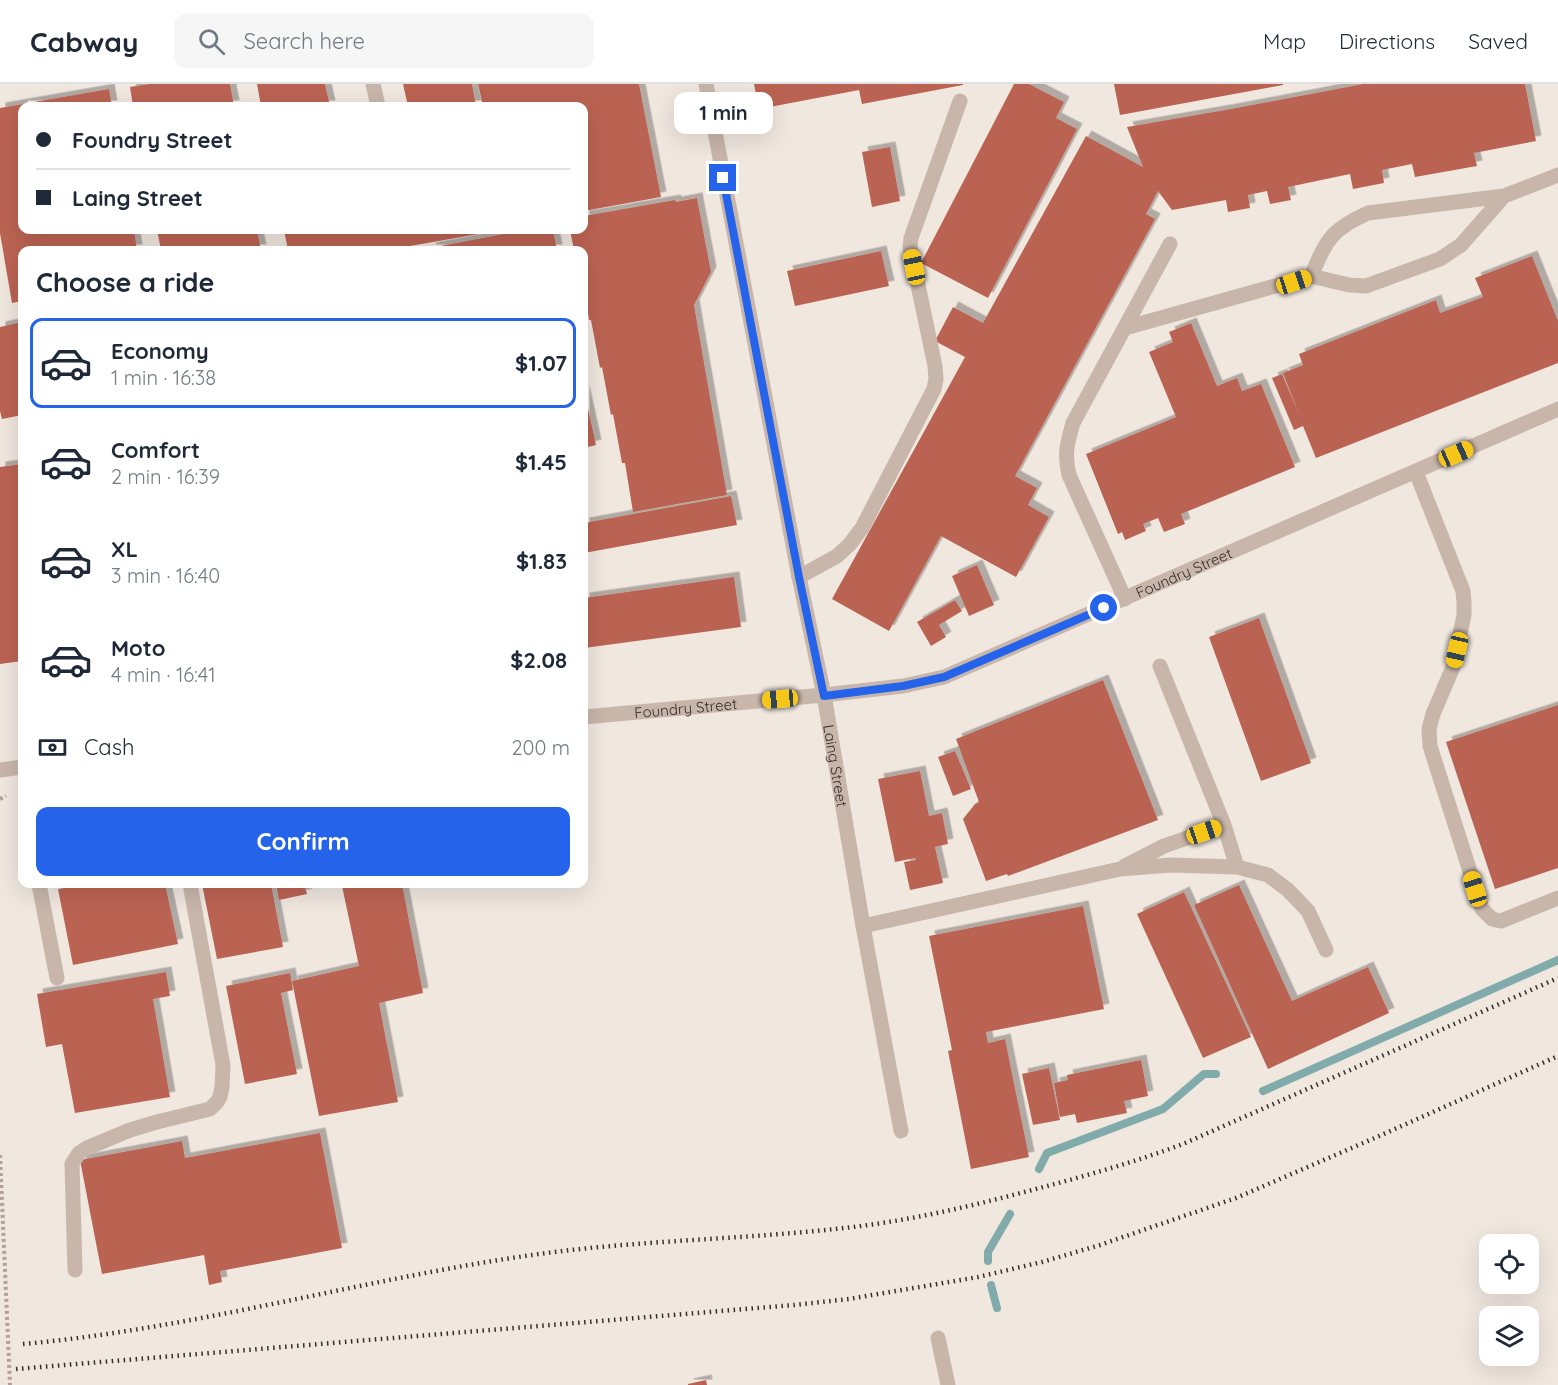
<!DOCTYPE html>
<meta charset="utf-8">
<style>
:root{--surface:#fff;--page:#f6f6f7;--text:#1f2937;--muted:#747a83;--line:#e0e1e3;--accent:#2563eb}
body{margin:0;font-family:Quicksand,sans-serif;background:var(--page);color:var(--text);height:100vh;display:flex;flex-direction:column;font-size:22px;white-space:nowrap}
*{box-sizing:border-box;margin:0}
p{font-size:20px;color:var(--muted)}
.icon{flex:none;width:33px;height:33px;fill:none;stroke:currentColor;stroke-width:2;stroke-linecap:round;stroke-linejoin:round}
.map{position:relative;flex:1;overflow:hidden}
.drawer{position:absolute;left:18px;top:162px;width:570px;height:642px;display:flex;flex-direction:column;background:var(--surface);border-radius:12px;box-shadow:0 6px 24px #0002}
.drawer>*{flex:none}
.guide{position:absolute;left:18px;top:18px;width:570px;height:132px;border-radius:12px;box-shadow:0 6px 24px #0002;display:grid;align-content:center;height:132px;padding:0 18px;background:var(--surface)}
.fabs{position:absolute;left:1479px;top:1150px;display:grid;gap:12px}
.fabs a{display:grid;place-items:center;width:60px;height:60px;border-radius:12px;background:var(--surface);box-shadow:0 6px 24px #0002;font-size:30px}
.end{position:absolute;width:27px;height:27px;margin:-14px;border:8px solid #2563eb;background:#fff;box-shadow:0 0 0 3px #fff}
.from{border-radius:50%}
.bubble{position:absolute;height:42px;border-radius:12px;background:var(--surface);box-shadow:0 6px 24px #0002;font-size:20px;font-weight:800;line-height:42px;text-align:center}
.car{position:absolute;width:18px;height:36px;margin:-18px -9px;border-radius:8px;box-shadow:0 0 4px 2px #0007;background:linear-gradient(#f5c518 24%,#345 0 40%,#f5c518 0 76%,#345 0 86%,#f5c518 0)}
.guide b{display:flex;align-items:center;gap:21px;height:57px;font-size:22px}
.guide b+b{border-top:2px solid var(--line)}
.guide i{width:15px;height:15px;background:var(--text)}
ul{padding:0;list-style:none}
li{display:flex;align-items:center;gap:18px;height:90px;margin:0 12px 9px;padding:0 6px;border:3px solid transparent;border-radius:12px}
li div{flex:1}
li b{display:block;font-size:22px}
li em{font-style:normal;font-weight:800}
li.selected{border-color:var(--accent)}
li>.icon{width:54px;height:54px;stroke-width:1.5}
h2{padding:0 18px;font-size:27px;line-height:72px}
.pay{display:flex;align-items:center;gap:15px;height:66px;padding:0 18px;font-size:22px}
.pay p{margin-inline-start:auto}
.action{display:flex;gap:12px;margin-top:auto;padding:12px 18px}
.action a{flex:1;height:69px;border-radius:12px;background:var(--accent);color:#fff;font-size:24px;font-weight:800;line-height:69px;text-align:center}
header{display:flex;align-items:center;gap:36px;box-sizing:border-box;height:84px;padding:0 30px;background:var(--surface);border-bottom:2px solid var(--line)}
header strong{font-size:28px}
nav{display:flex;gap:33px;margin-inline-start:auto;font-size:21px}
.search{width:420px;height:54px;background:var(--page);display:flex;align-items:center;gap:15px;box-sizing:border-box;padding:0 21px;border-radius:12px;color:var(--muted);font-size:22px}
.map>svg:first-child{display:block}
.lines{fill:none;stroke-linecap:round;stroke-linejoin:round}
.stream{stroke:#80abaa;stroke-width:8}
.building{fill:#bb6352;filter:url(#shadow)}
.path{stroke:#b3a096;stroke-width:4;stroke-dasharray:3 3;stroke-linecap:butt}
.lane{stroke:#c8b6ab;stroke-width:15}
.street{stroke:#c8b6ab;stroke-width:15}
.rail{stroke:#362d2a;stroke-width:4.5;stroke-dasharray:1.5 4.5;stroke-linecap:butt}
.route{stroke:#2563eb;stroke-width:8}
.labels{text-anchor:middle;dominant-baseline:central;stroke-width:5;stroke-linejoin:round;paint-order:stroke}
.street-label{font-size:15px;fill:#362d2a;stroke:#f8f1eb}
</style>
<header>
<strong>Cabway</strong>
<div class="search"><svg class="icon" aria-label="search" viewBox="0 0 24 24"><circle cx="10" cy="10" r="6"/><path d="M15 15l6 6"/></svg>Search here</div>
<nav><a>Map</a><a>Directions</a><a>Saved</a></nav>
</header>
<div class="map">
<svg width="1558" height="1301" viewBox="0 0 1558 1301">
<defs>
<filter id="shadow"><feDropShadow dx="5.5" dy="-5.5" stdDeviation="0" flood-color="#0004"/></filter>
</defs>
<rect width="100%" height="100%" fill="#f0e7df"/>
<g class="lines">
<path class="stream" d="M1263,1007L1558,876
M1039,1085L1047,1069L1163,1025L1204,990H1216
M988,1177V1168L1010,1130
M991,1201L997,1224"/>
</g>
<path class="building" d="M149,0H230L234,22H133L130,3Z
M257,0H325L330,22H261Z
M403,0H472L476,22H408Z
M478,0H639L661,113L584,127V22H483Z
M754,0H963V1L862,20L859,6L759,25Z
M1014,0H1029L1064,18L1056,34L1077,45L988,214L921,179Z
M1114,0H1283V1L1120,31Z
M1363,0H1525L1536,57L1474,69L1477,82L1415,93L1412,80L1382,86L1384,99L1353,105L1350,90L1288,103L1291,116L1270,120L1267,107L1248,111L1250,124L1228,128L1226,116L1172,126L1158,107L1146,130L1155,135L1015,392L1037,404L1028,421L1049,433L1016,493L941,452L889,547L832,515L965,273L935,257L953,223L983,239L1086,52L1143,83L1127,43L1231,25Z
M109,5L112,22H22V146H134L137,166H22V217L12,219L0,149V24Z
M890,63L900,117L872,123L862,68Z
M697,114L711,188L694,221L727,411L633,428L625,379H622L613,330L611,331L602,283L600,284L591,236H589L584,205V166H574L570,146H584V132L675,116L676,118Z
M157,146H257L261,166H161Z
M284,146H353L354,150L379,146H496V147L387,166H288Z
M524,146H553L557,166H431L430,164Z
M881,167L889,202L795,222L787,187Z
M1532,172L1558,237V279L1316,374L1303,342L1294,346L1272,294L1282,290L1299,330L1283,289L1303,281L1299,270L1436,216L1440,229L1483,213L1475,194Z
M22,238V331L2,335L0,327V243Z
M1191,239L1217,302L1237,294L1242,307L1261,300L1295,383L1181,430L1185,440L1164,448L1158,434L1143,440L1146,447L1125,456L1122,448L1118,450L1086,370L1176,333L1149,268L1173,258L1169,248Z
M584,306L596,361L584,364Z
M22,380V577L0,580V383Z
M731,412L737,441L584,469V439Z
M977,481L994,521L969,532L952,492Z
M734,493L741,543L584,564V514Z
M955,516L962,527L939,541L946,553L931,562L917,538Z
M1259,534L1311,679L1261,697L1209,553Z
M1103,596L1158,736L1008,792L1007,790L986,797L963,735L975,720L979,718L956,655Z
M1558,621V784L1495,805L1446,658Z
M955,667L971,705L953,712L938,673Z
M920,687L929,732L942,729L948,760L935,763L943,799L910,806L904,778L916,776L915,774L895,778L878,695Z
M87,800H165L178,860L73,881L58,805Z
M202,800H271L283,863L217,875Z
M276,800H304L307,810L279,816Z
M354,800H402L423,909L379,919L398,1018L319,1032L292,897L359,882L342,802Z
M1239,801L1292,917L1368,883L1389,929L1268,985L1194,821Z
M1184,808L1251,953L1203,974L1137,830Z
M1083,822L1104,925L986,948L988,959L1005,955L1029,1073L971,1085L948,967L952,966L929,852Z
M166,888L170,912L153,915L170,1013L75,1029L62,960L46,963L37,910Z
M290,889L293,906L281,909L297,990L245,1000L226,902Z
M1141,976L1148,1012L1124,1017L1127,1029L1077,1039L1075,1030L1060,1033L1054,999L1068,996L1067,991Z
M1049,984L1060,1036L1033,1041L1022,990Z
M320,1049L342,1164L220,1187L222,1198L209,1201L204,1171L102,1190L80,1076L182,1057L185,1074Z
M706,1296L707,1301H688V1300Z"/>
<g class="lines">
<path class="path" d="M0,715L6,712
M0,1071L10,1301"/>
<path class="lane" d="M373,0L378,22
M1311,192L1349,201L1366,202L1440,175L1461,161L1504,112
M1125,244L1311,192C1327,156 1330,146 1368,129L1504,112L1558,91
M1416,388L1463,507L1464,518V531L1453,583L1433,630L1429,645L1430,662L1482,825L1492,835L1501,837L1558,814
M799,493L837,472L850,460L862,444L934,305L936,295L935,282L910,163L911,154L960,17
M1125,515L1069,391C1064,369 1067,360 1073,339L1170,160
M1224,741L1237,783
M1125,782L1164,762L1224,741L1160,582
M39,800L57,894
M863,842L1120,785L1171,781L1237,783L1268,791L1288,806L1308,827L1326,866
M75,1186L72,1080L79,1069L87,1064L130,1046L157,1038L210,1025L217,1018L220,1013L222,1003L223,981L190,800"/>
<g class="street">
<path id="s1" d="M706,0L799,493L824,611L863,842L901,1047"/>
<path id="s2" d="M584,633L824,611L903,602L944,593L1558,325"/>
<path d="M0,686L22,683"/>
<path d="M938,1254L948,1301"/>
</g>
<path class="rail" d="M23,1260C202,1244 376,1191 554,1168C650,1156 748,1155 844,1144C909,1137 972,1122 1036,1105C1085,1092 1135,1078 1183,1060L1558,894
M16,1285L794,1221L849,1215L978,1193L1042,1178L1100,1161L1236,1114L1377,1053L1558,972"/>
</g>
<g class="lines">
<path class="route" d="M723,94L799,493L824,612L903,602L944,593L1104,524"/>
</g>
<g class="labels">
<g class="street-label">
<text stroke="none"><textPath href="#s2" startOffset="624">Foundry Street</textPath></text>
<text stroke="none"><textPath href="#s2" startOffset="102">Foundry Street</textPath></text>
<text stroke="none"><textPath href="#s1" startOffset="694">Laing Street</textPath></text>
</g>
</g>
</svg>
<div class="fabs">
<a><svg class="icon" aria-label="locate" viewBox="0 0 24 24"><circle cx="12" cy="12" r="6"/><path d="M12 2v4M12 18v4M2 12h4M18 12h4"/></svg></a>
<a><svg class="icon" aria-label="layers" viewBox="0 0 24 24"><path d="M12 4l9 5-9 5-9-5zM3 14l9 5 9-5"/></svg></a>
</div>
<i class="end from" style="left:1104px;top:524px"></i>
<i class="end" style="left:723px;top:94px"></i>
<div class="bubble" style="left:674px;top:8px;width:99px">1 min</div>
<i class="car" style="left:914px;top:183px;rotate:348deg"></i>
<i class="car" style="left:1294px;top:198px;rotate:72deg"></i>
<i class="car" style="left:1456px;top:370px;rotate:66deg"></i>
<i class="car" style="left:1457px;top:566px;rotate:193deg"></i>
<i class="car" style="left:780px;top:615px;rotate:265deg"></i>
<i class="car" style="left:1204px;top:748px;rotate:71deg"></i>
<i class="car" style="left:1475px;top:805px;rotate:343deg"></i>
<div class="guide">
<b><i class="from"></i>Foundry Street</b>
<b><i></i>Laing Street</b>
</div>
<section class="drawer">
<h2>Choose a ride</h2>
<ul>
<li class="selected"><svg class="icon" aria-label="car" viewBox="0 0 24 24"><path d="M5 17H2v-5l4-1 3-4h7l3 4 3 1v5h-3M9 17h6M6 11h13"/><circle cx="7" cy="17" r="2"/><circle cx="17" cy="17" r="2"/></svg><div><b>Economy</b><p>1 min · 16:38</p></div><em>$1.07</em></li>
<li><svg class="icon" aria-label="car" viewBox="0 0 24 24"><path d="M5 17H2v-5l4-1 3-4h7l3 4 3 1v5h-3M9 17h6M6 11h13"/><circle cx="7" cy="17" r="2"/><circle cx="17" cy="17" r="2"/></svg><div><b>Comfort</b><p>2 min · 16:39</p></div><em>$1.45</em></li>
<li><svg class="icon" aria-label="car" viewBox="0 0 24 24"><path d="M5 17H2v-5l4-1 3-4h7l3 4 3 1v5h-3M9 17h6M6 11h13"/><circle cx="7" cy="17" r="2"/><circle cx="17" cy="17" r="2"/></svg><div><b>XL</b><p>3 min · 16:40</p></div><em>$1.83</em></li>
<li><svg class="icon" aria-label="car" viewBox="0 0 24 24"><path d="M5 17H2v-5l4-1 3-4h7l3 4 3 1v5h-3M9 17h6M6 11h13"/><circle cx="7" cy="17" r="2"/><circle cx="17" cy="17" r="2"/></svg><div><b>Moto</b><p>4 min · 16:41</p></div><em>$2.08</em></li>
</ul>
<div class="pay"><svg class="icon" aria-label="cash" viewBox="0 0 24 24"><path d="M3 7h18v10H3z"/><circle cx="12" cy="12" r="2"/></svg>Cash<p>200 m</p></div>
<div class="action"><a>Confirm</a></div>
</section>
</div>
